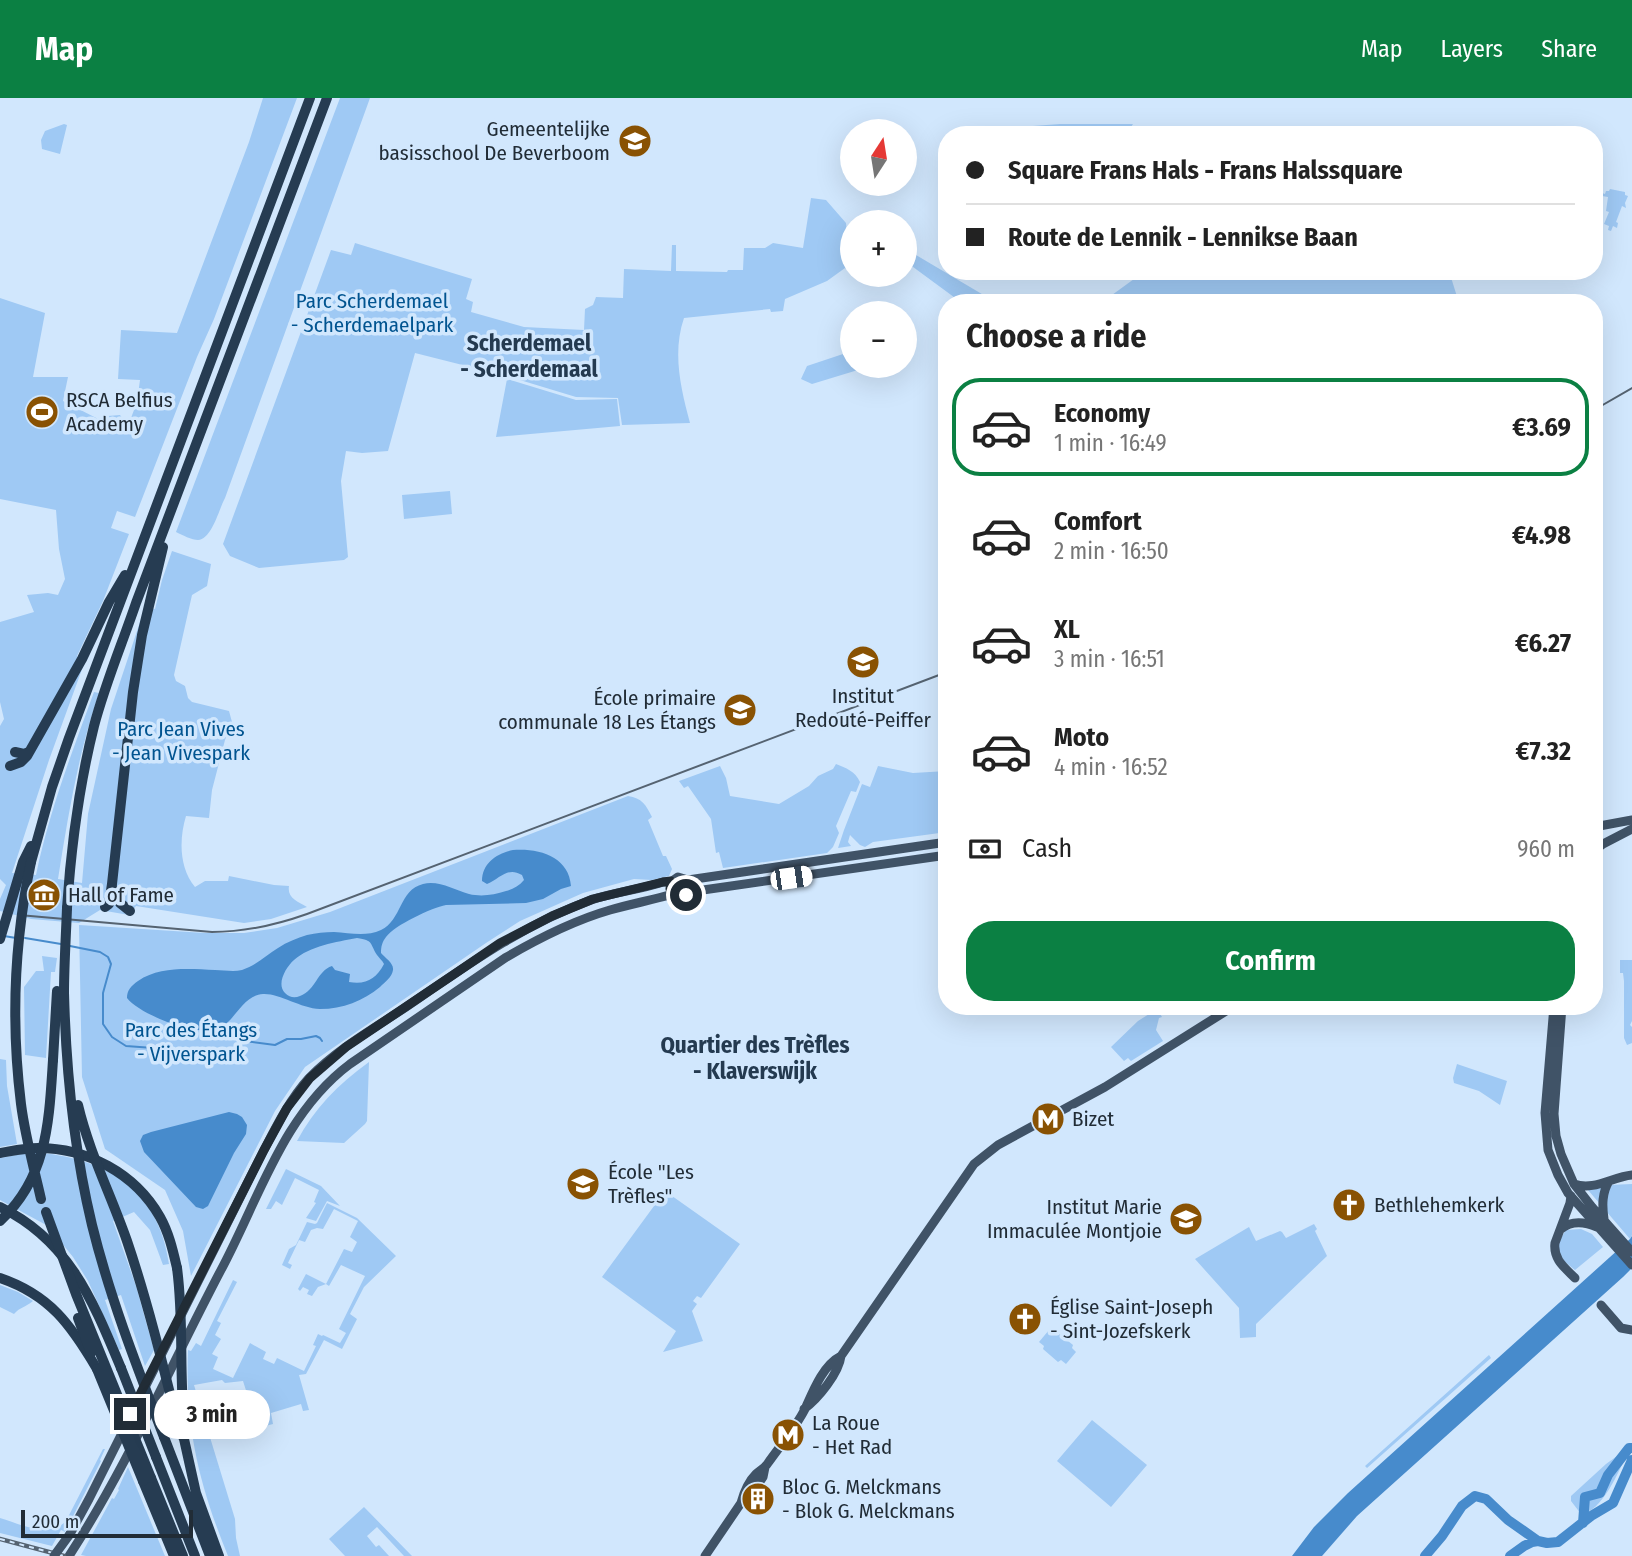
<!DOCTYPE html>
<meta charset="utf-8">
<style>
:root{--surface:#fff;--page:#f6f6f6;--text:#222;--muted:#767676;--line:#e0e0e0;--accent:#0b8043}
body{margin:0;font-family:"Fira Sans Condensed",sans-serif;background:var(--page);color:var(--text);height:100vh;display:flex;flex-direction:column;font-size:26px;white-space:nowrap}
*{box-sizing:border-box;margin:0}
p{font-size:23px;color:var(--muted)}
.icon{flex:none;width:38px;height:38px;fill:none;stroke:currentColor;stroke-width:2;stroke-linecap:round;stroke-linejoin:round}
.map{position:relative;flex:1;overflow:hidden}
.panel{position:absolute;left:938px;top:196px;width:665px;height:721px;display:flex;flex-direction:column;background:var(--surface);border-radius:28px;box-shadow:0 7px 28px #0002}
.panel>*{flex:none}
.banner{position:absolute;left:938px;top:28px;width:665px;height:154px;border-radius:28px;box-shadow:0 7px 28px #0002;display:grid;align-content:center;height:154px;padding:0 28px;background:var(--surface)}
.needle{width:46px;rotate:12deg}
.fabs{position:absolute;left:840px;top:21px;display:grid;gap:14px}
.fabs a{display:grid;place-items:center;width:77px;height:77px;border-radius:50%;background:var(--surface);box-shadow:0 7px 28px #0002;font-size:35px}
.scale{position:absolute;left:21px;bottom:18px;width:172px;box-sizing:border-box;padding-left:7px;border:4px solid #212c36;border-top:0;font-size:19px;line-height:24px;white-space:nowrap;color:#212c36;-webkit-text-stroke:5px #d1e7fd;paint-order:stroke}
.end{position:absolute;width:32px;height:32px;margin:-16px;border:9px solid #212c36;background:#fff;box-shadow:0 0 0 4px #fff}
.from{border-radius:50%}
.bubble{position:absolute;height:49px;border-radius:24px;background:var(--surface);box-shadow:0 7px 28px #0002;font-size:23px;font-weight:700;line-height:49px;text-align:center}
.car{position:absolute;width:21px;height:42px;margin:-21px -10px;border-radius:9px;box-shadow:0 0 5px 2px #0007;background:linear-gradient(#fff 24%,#345 0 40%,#fff 0 76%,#345 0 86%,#fff 0)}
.banner b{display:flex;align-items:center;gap:24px;height:66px;font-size:26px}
.banner b+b{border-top:2px solid var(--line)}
.banner i{width:18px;height:18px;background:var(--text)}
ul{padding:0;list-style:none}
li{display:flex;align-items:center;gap:21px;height:98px;margin:0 14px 10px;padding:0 14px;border:4px solid transparent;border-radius:28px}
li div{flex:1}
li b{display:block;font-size:26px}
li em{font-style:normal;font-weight:700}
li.selected{border-color:var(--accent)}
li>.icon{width:63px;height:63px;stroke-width:1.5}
h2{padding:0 28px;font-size:32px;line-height:84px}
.pay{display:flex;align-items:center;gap:18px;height:77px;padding:0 28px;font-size:26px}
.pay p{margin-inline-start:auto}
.primary-button{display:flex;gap:14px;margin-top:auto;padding:14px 28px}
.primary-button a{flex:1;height:80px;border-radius:28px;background:var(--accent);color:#fff;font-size:28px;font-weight:700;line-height:80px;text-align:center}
header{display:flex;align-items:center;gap:42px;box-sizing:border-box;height:98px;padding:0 35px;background:var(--accent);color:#fff}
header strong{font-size:33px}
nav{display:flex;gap:38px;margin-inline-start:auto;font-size:24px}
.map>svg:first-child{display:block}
.green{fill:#9fc9f4}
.water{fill:#478bcc;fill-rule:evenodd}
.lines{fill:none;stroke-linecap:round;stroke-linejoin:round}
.stream{stroke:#478bcc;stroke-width:2}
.river{stroke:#478bcc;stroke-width:10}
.primary{stroke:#405367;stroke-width:9}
.highway{stroke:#263c52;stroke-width:10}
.tram{stroke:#556371;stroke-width:2}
.rail-casing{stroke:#556371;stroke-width:4.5}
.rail{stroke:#d1e7fd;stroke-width:2;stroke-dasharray:5;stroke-linecap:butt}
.primary-bridge{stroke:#405367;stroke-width:9}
.highway-bridge{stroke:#263c52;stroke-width:10}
.route{stroke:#212c36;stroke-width:9}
.labels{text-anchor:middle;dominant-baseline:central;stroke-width:7;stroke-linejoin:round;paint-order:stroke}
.poi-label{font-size:21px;fill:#212c36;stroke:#d1e7fd;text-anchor:start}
.park-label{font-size:21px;fill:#015490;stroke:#d1e7fd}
.neighbourhood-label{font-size:23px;font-weight:bold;fill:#243a50;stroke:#d1e7fd}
</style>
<header>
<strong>Map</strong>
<nav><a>Map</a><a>Layers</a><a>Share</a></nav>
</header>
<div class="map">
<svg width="1632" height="1458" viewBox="0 0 1632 1458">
<rect width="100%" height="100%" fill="#d1e7fd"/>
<path class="green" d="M263,0H297L214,221L197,259L135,419L117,413L111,430L129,436L103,503L77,558L85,563L49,662L12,775L36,777C49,714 72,654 94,594L99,595C78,656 68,718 58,781L82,785L88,716L111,611L145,509L155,511L162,482L172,453L211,466L207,488L192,497L174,577L176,583L185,588L188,600L192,604L229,613L232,624L225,642L212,692L209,720L186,718C179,741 179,770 195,789L205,783H228L229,778L274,787L289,788C287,800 297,803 307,809L271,821L244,825L136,808L129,817L100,812L79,825L31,821L0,813V801L6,787L0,781V628L4,621L0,604V524L34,514L27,497L48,495L58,497L65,481L59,451L56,412L0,401V200L45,215L33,279H68L63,303L106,325L108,318L120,317L123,321L131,320L137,304L140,282L118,281L121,232L177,235L249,44Z
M340,0H370L225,400C219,411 212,441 198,442C192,442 182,437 176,434Z
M64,26L67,27L60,56L42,51L41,42L45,33Z
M1060,26H1133L1129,32H1135L1134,37H989L1007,30Z
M1610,91L1625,94V97L1628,98L1625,105L1626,110L1622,108L1616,124L1618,125L1617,130L1613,128L1611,133L1608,132L1609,128L1604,126L1609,114L1606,113L1608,99L1602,98V95L1605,96L1606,93H1609Z
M811,100L826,102L846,125L847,135L852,140V176L845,170L827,183L785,201L783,213L771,214L770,211L684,220C672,255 681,291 690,325L622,327L618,300L576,299L510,279L415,255L388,353L362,355L346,353L341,383L348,459L344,462L259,470L230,458L223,446L331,152L351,157L355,145L472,181L466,201L473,204L471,214L524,229L584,232L585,211L593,207L596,199L623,200L624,171L671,173L672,147H676V173L727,174L728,172H743L744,150H765L773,145L803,150Z
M913,156L916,157L997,205H962L909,166L907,162L908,158Z
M1145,173H1449L1459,205H1101Z
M852,253V268H871L812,286L801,281L807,268Z
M507,281L576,302L617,301L620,328L496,339Z
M450,393L452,416L404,421L402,397Z
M836,666C846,670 855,673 860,684L856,694L851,693L836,728L839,735L833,749L827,755L723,770L719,754L716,755L711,721L688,688L684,690L679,683L720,668L726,680L730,698L779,706L809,688L818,678L833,671Z
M878,668L913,675L947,673V734L873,744L865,749L860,747L850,737L848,744L851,748L838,750L844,732L862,686L870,689Z
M628,698C642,700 646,707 652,719L648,722L663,758H666L672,771L669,778L652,782L634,781L583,795L520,823L486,845L305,969L275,1013L191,1178L183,1133L165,1092L105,1051L82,979L79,827L205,835H244L277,830L330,814Z
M42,858L57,860L55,874H51L46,960L25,957L24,889L36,873H44Z
M1632,862V923L1630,927L1632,929V945L1627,947L1624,940V883L1623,875H1620V862Z
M1157,911L1162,919L1159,920L1156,932L1163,943L1131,963L1128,960L1124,963L1111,949L1138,923Z
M0,961L6,962L7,988L17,1046L0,1049Z
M369,964L367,1023L365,1026L344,1045L297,1043C314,1011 338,986 369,964Z
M1457,966L1507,983L1500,1007L1479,993L1454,985L1453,980Z
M33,1054C105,1060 158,1089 169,1166L163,1167L150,1132L134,1114L113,1123L136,1188L154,1252L145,1268L121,1197L105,1202L122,1251L119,1252L88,1183L73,1159L48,1128L0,1102V1060Z
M286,1071L321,1088L340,1108L327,1103L316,1123L306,1120L316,1105L314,1104L319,1092L295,1080L282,1107L276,1103L271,1111H266Z
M1632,1086V1137L1630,1141L1588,1092L1586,1088Z
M665,1093L740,1146L701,1200L697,1198L693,1203L697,1206L692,1213L703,1243L663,1254L676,1233L602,1179Z
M327,1105L357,1120L396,1158L364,1189L350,1216L357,1221L342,1251L324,1242L306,1276L299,1277L309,1312L303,1313L301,1306L271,1315L273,1326L258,1330L243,1283L225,1285L222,1282L194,1287L235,1421L236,1440L240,1458H228C199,1387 185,1329 188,1252L191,1253L196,1245L201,1248L233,1182L237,1184L217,1223L221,1225L215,1237L221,1241L212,1256L218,1259L213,1271L233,1280L250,1245L266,1254L263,1261L274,1266L277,1260L304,1273L316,1248L313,1247L318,1236L322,1238L323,1237L340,1245L346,1235L339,1231L365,1178L341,1167L329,1188L326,1186L318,1189L312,1198L307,1196L309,1192L303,1189L300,1193L298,1191L306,1176L326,1186L344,1151L352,1154L357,1144L350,1139L358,1123L334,1111L323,1131L317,1130L311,1132L305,1144L299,1142L288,1165L292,1167L290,1171L282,1167L289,1151L296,1147L307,1124L315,1126L317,1125Z
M1314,1126L1317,1131L1315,1133L1327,1158L1256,1226V1239L1240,1240L1239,1210L1195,1161L1249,1129L1256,1143L1280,1133L1282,1134L1286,1140Z
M1581,1131L1592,1136L1603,1149L1575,1172C1558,1159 1552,1152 1566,1132Z
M0,1187L18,1194L33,1203C26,1209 20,1209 14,1216L0,1209Z
M1049,1232L1054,1236L1057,1234L1073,1247L1072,1250L1076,1254L1066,1266L1061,1262L1058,1264L1043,1251L1044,1248L1039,1244Z
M1489,1257L1491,1260L1367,1370L1365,1368Z
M1092,1322L1147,1367L1111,1409L1057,1363Z
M103,1351H105L100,1362L101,1363L65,1434L61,1432L52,1448L0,1435V1420C20,1426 49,1441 66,1423Z
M1624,1353L1627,1356C1619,1373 1602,1414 1581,1416L1571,1403V1398L1606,1366Z
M128,1369L165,1458H86L81,1457L112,1400L114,1401L119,1392L118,1391Z
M364,1409L412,1458H404L377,1429L367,1438L376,1449L379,1447L389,1458H345L329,1441Z"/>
<path class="water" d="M513,752C540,750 569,759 571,788L561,791L543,801L526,805L446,807C431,810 395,827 386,839C382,844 381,849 381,855C385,860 394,865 393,872C392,879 385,884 380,889C363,903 343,911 320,911C300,910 279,895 263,896C244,897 236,920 222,929C203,942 140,917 127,900C127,892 131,888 138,883C160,868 189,871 215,872C224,872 233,874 242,872C256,868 266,857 278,850C287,844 297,840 307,837C316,835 325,834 334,834C350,835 366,839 381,832C402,822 399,792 423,786C439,782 454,792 469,796C481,799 494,797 506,793C513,791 519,788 524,782L522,777C507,768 500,781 487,786L482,783C482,765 497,755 513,752ZM357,840C374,843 369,844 377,857C379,860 382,862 384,866C376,881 366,887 349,884L350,876L335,872L332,868C317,873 316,892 300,898C295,900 290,900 285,895C276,886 286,869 294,862C310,848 336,844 357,840Z
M229,1014L237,1016L242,1019L247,1027L246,1036L234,1055L208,1108L203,1111L196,1109L144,1054L140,1043L143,1037L151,1034Z
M1632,1138V1170L1623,1179L1357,1418L1322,1458H1292L1314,1429L1348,1395L1630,1141Z"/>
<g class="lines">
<path class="stream" d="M4,838L16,840
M25,840L61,846
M70,848L100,854L108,859L111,866L103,895V926L112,939L126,948L167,951L198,964H210L245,943L275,947L287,941H301L316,938L320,940L322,943"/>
<path class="river" d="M1583,1425L1585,1399L1600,1395L1608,1377L1629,1350H1632
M1425,1458L1442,1438L1462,1408L1475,1398L1486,1401L1508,1422L1538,1443
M1510,1458L1524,1448L1532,1444L1538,1443L1547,1445L1558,1444L1591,1418L1613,1405L1632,1362"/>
<path class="primary" d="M1594,729L1632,722
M1594,753L1603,746L1632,731
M671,784L678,779L688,782L947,744
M689,794L947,757
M1554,908L1545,1015L1548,1052L1558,1077L1568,1095L1632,1167
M1562,908L1554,1016L1556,1038L1561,1056L1574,1086L1592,1109L1632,1154
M1574,1086C1594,1093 1612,1079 1632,1077
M1571,1098L1570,1105L1555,1145C1553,1161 1564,1169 1575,1180
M1604,1121C1602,1107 1602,1095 1609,1083
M1561,1131C1572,1122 1585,1124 1597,1129
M1601,1207L1621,1230L1632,1232
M804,1311C818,1301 839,1275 841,1258L974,1066L998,1047L1105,989L1234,908
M741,1405C744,1394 748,1384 756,1376C760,1372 765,1370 768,1365C780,1348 796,1329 805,1311C813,1293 823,1267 841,1258
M70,1436L89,1401L264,1052C277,1027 290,1001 309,980C336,952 371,932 403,911C463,870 522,827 591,802C614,794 639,792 663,784H671
M69,1458C128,1367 171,1267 221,1172C259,1101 283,1016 350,966L505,860C539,840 572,823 610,812C631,806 652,802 673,796L679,799L685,798C691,794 692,788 688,782
M705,1458L741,1405L753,1394L763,1379L765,1369"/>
<path class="highway" d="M15,654L24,656L29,654
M10,668L21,664L27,658L82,561L109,504L125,477
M31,764L52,689L69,640L310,0
M112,789L120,805L130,813
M105,809L109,806L112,786L133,594L142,537L163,449
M67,810C71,749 79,688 94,628C105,586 122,546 136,505L327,0
M0,841L23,764L31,748
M53,962L57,893
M0,1055C12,1053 25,1050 38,1050C87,1050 135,1075 160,1119C169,1135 173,1153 177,1170
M0,1109C69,1142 93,1203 121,1270
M0,1180C50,1197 71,1227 97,1271
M177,1324L184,1341L196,1395L219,1458
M164,1339L210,1458
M156,1359L195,1458
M151,1380L183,1458
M143,1383L174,1458"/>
<path class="tram" d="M1594,312L1632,290
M19,817L212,834C245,834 276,827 307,816L947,574"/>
<defs>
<path id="rail" d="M0,1441L64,1458"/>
</defs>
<use href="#rail" class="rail-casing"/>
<use href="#rail" class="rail"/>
<path class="primary-bridge" d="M54,1458L70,1436"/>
<path class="highway-bridge" d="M31,764C14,844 11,925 21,1006C25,1038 34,1070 41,1101
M67,810C66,838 64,867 64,895C66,973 74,1052 92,1127C110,1200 137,1269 164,1339
M78,1007C89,1054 111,1097 127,1143C147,1202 162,1263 177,1324
M46,1114L76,1196L151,1380
M0,1123C48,1079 49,1022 53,962
M177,1170C184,1221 179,1272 184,1323
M78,1220L91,1255
M121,1270L156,1359
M97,1271L143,1383"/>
</g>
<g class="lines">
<path class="route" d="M130,1316L264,1052L287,1010L310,980L346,949L453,877L500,845L552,818L593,801L663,784L671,783L670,791L676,798L682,799L686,797"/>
</g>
<defs>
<symbol id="school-disc" viewBox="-11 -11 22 22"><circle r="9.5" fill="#895203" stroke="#d1e7fd"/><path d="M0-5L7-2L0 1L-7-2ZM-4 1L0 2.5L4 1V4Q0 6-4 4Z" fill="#fff"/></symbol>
<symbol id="stadium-disc" viewBox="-11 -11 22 22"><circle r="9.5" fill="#895203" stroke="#d1e7fd"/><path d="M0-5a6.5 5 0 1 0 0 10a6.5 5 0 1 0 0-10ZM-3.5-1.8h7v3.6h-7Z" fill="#fff"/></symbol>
<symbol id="museum-disc" viewBox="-11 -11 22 22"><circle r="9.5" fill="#895203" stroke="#d1e7fd"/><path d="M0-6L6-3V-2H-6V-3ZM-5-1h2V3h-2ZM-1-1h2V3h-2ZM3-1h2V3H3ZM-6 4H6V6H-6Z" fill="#fff"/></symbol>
<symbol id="metro-disc" viewBox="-11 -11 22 22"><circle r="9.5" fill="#895203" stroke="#d1e7fd"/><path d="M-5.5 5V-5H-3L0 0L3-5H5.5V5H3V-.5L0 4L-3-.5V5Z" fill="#fff"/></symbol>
<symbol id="church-disc" viewBox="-11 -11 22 22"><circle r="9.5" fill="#895203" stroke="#d1e7fd"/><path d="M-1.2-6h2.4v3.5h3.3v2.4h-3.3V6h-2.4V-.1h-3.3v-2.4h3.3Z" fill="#fff"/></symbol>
<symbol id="building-disc" viewBox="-11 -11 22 22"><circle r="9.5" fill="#895203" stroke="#d1e7fd"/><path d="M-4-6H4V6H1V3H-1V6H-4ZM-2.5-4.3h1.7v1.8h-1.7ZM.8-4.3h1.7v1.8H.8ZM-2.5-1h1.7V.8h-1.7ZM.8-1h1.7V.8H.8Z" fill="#fff"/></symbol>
</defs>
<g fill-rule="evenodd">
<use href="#school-disc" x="616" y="24" width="38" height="38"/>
<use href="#stadium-disc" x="23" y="295" width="38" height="38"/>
<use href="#school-disc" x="844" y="545" width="38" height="38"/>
<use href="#school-disc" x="721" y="593" width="38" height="38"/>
<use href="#museum-disc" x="25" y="778" width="38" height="38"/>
<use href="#metro-disc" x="1029" y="1002" width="38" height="38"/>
<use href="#school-disc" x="564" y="1067" width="38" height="38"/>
<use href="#church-disc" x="1330" y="1088" width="38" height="38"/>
<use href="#school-disc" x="1167" y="1102" width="38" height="38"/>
<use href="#church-disc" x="1006" y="1202" width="38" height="38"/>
<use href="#metro-disc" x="769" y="1318" width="38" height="38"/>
<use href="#building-disc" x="739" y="1382" width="38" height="38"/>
</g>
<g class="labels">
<g class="poi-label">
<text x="610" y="31" text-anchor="end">Gemeentelijke<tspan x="610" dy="24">basisschool De Beverboom</tspan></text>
<text x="66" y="302">RSCA Belfius<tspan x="66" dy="24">Academy</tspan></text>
<text x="863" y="598" text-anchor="middle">Institut<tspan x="863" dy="24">Redouté-Peiffer</tspan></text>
<text x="716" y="600" text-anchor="end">École primaire<tspan x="716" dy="24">communale 18 Les Étangs</tspan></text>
<text x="68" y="797">Hall of Fame</text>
<text x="1072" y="1021">Bizet</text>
<text x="608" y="1074">École "Les<tspan x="608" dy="24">Trèfles"</tspan></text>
<text x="1374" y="1107">Bethlehemkerk</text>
<text x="1162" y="1109" text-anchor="end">Institut Marie<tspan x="1162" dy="24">Immaculée Montjoie</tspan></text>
<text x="1050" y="1209">Église Saint-Joseph<tspan x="1050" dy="24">- Sint-Jozefskerk</tspan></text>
<text x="812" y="1325">La Roue<tspan x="812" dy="24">- Het Rad</tspan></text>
<text x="782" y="1389">Bloc G. Melckmans<tspan x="782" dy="24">- Blok G. Melckmans</tspan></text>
</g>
<g class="park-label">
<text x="372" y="203">Parc Scherdemael<tspan x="372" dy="24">- Scherdemaelpark</tspan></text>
<text x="181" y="631">Parc Jean Vives<tspan x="181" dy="24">- Jean Vivespark</tspan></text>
<text x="191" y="932">Parc des Étangs<tspan x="191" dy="24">- Vijverspark</tspan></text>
</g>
<g class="neighbourhood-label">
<text x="529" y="245">Scherdemael<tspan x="529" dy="26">- Scherdemaal</tspan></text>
<text x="755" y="947">Quartier des Trèfles<tspan x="755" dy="26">- Klaverswijk</tspan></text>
</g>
</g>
</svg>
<div class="fabs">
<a><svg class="needle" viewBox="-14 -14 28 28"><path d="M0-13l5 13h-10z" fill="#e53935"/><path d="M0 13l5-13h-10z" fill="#767676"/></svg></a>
<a>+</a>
<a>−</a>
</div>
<div class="scale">200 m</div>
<i class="end from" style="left:686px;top:797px"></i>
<i class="end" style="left:130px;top:1316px"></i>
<div class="bubble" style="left:154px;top:1292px;width:116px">3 min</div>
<i class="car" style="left:791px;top:780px;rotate:82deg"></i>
<div class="banner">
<b><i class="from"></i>Square Frans Hals - Frans Halssquare</b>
<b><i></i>Route de Lennik - Lennikse Baan</b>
</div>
<section class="panel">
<h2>Choose a ride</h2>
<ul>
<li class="selected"><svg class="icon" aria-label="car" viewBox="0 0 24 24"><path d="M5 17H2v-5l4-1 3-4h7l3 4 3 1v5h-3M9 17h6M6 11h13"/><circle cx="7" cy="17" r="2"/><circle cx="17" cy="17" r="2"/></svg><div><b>Economy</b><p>1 min · 16:49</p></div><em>€3.69</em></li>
<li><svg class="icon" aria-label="car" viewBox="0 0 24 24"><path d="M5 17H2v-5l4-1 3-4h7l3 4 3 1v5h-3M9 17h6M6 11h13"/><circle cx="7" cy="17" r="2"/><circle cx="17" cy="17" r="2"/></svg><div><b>Comfort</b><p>2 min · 16:50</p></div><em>€4.98</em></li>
<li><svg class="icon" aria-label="car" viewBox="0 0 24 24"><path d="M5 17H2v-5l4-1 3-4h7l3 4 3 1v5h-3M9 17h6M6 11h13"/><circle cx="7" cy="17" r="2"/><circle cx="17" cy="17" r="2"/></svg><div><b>XL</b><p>3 min · 16:51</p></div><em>€6.27</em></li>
<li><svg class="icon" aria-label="car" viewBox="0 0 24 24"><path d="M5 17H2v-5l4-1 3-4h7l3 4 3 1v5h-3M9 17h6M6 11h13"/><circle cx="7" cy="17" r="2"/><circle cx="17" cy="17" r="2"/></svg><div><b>Moto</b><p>4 min · 16:52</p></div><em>€7.32</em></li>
</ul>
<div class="pay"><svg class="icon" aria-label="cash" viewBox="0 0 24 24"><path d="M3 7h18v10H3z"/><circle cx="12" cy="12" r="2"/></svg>Cash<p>960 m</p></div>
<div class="primary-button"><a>Confirm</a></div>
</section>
</div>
